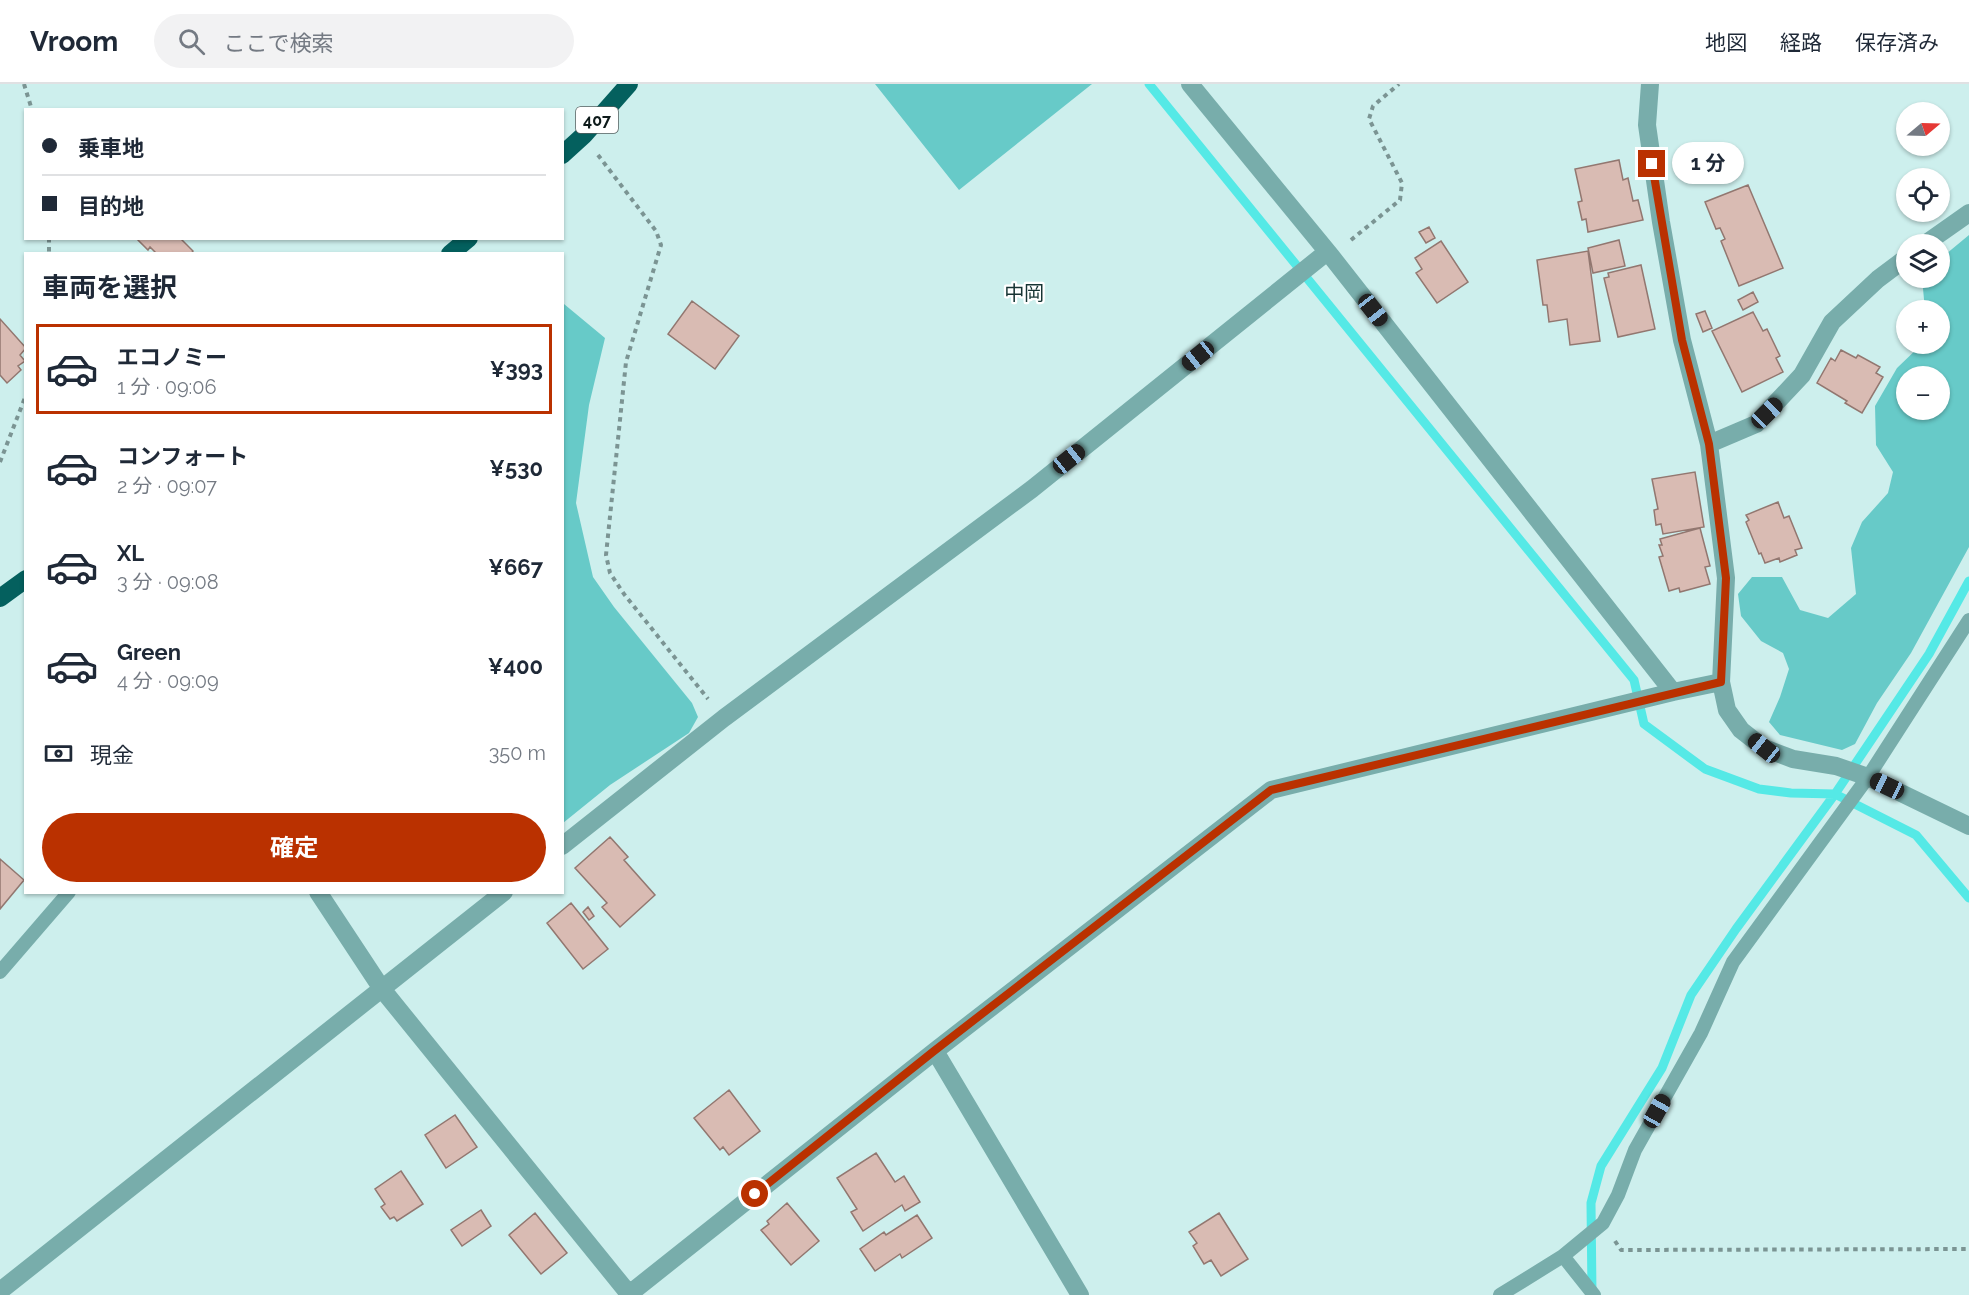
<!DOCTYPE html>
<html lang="ja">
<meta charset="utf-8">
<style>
:root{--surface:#fff;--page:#f2f2f3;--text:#1f2937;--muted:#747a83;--line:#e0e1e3;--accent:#ba3100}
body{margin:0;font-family:Raleway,"Noto Sans JP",sans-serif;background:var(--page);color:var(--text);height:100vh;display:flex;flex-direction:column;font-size:22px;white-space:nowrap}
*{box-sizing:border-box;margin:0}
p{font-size:20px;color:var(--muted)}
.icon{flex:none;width:33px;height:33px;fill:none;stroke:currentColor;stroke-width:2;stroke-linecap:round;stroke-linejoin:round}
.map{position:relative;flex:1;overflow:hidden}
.panel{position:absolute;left:24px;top:168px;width:540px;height:642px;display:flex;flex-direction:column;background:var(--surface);border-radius:0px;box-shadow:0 2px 4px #0004}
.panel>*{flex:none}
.hud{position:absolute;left:24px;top:24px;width:540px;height:132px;border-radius:0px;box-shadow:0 2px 4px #0004;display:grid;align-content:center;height:132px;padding:0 18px;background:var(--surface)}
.needle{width:39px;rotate:71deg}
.fabs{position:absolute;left:1896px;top:18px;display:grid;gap:12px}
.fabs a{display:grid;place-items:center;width:54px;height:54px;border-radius:50%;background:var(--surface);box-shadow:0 2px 4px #0004;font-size:30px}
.end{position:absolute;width:27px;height:27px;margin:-14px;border:8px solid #ba3100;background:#fff;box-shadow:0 0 0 3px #fff}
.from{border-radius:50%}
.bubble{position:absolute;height:42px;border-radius:21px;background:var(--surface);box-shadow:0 2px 4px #0004;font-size:20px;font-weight:700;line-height:42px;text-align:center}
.car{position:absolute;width:18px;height:36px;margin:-18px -9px;border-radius:8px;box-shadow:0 0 4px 2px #0007;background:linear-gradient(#222 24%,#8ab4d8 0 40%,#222 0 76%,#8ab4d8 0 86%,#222 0)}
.hud b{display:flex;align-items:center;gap:21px;height:57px;font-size:22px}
.hud b+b{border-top:2px solid var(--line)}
.hud i{width:15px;height:15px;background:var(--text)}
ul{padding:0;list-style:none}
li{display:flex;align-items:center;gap:18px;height:90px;margin:0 12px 9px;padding:0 6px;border:3px solid transparent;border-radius:0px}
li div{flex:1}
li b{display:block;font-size:22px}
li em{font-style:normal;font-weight:700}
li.active{border-color:var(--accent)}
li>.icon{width:54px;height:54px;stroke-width:1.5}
h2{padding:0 18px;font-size:27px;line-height:72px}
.pay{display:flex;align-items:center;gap:15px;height:66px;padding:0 18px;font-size:22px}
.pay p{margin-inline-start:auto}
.cta{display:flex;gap:12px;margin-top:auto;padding:12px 18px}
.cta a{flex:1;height:69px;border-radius:36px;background:var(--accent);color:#fff;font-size:24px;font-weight:700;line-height:69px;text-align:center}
header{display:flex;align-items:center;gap:36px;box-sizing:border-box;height:84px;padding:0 30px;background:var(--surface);border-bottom:2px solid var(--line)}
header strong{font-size:28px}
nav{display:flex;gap:33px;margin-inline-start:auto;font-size:21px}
.search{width:420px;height:54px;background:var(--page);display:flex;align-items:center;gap:15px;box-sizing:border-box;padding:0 21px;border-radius:33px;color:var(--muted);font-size:22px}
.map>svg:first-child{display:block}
.green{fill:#67cac8;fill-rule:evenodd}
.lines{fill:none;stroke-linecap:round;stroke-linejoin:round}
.stream{stroke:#55e9e6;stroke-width:9}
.building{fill:#d9bbb3;stroke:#927770;stroke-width:1.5}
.path{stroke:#7b9493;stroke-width:4;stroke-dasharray:4.5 4.5;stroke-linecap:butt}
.lane{stroke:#78adab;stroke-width:14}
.street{stroke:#78adab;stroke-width:18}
.highway{stroke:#04605e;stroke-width:18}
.route{stroke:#ba3100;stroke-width:8}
.labels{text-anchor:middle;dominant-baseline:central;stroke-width:4.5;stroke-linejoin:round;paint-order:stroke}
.shield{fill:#fff;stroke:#565f5f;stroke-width:1.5}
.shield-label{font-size:16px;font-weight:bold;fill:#0d1a1a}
.neighbourhood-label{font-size:20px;fill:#163433;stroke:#fff}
</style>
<header>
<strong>Vroom</strong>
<div class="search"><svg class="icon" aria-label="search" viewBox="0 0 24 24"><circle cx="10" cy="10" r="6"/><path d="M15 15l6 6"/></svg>ここで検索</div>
<nav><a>地図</a><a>経路</a><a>保存済み</a></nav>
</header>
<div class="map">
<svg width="1969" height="1211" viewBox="0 0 1969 1211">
<rect width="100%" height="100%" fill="#cdefed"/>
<path class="green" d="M875,0H1092L959,106Z
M1969,151V463L1911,569L1877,619L1855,660L1842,666L1780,651L1769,638L1780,613L1789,585L1783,569L1761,557L1741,532L1738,510L1752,493H1782L1800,526L1828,534L1856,510L1851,464L1862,438L1888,409L1893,388L1876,361L1875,322L1897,284L1922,260H1940V226H1925L1922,194H1940V175ZM1906,292H1940V326H1906Z
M564,220L605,254L589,321L576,419L593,493L614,523L692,619L698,633L689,649L610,701L563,739L562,222Z"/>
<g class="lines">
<path class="stream" d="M1149,0L1634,596L1644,640L1705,685L1759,705L1791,709L1835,710L1916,751L1969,814
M1592,1210L1591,1119L1601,1082L1662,984L1691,911L1736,845L1835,710L1929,570L1969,497"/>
</g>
<path class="building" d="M1619,76L1623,96L1628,94L1633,117L1638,116L1643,136L1588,148L1586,135L1582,136L1578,118L1582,117L1575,85Z
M1748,101L1783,184L1739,202L1721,157L1725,155L1720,144L1716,145L1705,118Z
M1429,143L1435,154L1426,159L1419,148Z
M139,154H180L193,167L191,170H157L150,163L148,166L138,156Z
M1619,156L1625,182L1593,189L1588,164Z
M1441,157L1468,198L1437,219L1416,189L1422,185L1415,174Z
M1588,167L1600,257L1570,261L1567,235L1549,238L1547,221H1543L1537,176Z
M1641,181L1655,245L1618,253L1604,194L1609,193L1608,189Z
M1753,208L1758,218L1743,226L1738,216Z
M692,217L739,252L715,285L668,250Z
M1705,227L1712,244L1703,248L1696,230Z
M1753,228L1763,247L1767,245L1780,272L1776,274L1783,288L1742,308L1712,247Z
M0,235L26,264L20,271L25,277L18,282L21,286L7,299L0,291Z
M1841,266L1856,274L1858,271L1880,283L1876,289L1883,293L1862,329L1845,319L1847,317L1817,299L1831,274L1835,277Z
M1695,388L1704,443L1663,450L1661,440L1656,441L1654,426L1658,425L1652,395Z
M1778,418L1784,434L1789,432L1802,464L1795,466L1797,471L1780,478L1779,474L1765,479L1761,469L1759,470L1746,438L1749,436L1746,431Z
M1700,444L1710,482L1705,483L1710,500L1680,508L1679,504L1669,507L1659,473L1663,472L1659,461H1662L1660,455Z
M610,753L628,773L624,776L655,811L620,843L602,823L607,819L575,784Z
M0,775L24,796L0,825Z
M571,819L608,865L583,885L547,839Z
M588,823L594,832L589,836L583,828Z
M729,1006L760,1047L729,1071L723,1063L720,1066L694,1034Z
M455,1031L477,1063L446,1084L425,1051Z
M876,1069L895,1098L904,1092L920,1118L905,1127L902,1121L863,1147L851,1128L857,1125L837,1094Z
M401,1087L423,1120L397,1137L394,1133L390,1135L381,1123L385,1120L375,1105Z
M787,1119L819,1157L791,1181L761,1146L769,1140L767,1137Z
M481,1126L491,1142L462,1162L451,1146Z
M535,1129L567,1169L541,1190L509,1151Z
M1219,1129L1248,1175L1221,1192L1211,1176L1204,1180L1193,1162L1197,1159L1189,1148Z
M917,1131L932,1154L902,1174L900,1170L875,1187L860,1165L884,1148L886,1151Z"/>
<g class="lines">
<path class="path" d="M24,0L32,26
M598,71L656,147L661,161L626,278L606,471L610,489L624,510L708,615
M49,154V170
M1351,156L1400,116L1402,99L1369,35L1373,22L1399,0
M0,378L26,311
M1615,1157L1621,1166L1969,1165"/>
<path class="lane" d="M0,888L69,808
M1500,1211L1563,1172
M1594,1211L1563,1172L1603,1139L1618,1111L1635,1066L1701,949L1733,878L1868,693L1969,536"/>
<path class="street" d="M1190,0L1331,172L1673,608L1721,598
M1650,0L1647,41L1661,138L1682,256L1709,360L1726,494L1721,598L1727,626L1741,646L1764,664L1793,675L1836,682L1868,693L1969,742
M1925,160L1969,129
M1709,360L1756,340L1802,291L1832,238L1878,195L1906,174
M562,762L724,634L1032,405L1327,168
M318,808L382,905L629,1210
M935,967L1080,1211
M0,1207L504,808
M628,1211L935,967L1271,706L1673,608"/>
<path class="highway" d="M562,71L584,51L629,0
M450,170L469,154
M0,514L26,495"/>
</g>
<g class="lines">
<path class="route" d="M755,1110L934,967L1271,706L1721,598L1726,494L1709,360L1682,256L1652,80"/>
</g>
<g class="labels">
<rect class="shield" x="576" y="23" width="42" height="26" rx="4.5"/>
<g class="shield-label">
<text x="597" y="36">407</text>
</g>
<g class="neighbourhood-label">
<text x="1024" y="209">中岡</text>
</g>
</g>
</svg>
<div class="fabs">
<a><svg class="needle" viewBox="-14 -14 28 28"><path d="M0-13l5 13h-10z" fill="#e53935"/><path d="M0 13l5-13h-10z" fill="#747a83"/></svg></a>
<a><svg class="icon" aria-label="locate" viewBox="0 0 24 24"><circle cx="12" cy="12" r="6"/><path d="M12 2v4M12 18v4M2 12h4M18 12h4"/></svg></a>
<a><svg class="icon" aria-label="layers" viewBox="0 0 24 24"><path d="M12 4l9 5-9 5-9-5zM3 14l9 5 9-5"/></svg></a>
<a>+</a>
<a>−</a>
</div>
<i class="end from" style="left:755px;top:1110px"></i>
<i class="end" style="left:1652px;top:80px"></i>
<div class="bubble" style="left:1672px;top:58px;width:72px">1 分</div>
<i class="car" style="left:1373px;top:226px;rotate:142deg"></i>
<i class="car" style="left:1198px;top:272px;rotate:231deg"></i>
<i class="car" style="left:1767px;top:329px;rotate:46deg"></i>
<i class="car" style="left:1069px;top:375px;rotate:51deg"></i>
<i class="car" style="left:1764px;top:664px;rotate:309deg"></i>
<i class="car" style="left:1887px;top:702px;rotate:295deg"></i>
<i class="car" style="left:1657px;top:1027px;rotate:29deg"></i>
<div class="hud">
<b><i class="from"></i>乗車地</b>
<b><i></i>目的地</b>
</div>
<section class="panel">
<h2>車両を選択</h2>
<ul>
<li class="active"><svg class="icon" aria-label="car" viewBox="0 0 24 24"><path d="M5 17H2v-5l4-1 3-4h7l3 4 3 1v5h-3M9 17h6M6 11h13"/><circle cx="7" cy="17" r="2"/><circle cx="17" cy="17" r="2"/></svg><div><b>エコノミー</b><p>1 分 · 09:06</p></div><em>¥393</em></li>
<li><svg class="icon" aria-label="car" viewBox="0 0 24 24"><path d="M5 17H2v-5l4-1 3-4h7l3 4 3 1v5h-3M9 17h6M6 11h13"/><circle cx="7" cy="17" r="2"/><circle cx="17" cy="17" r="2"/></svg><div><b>コンフォート</b><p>2 分 · 09:07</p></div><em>¥530</em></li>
<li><svg class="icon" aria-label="car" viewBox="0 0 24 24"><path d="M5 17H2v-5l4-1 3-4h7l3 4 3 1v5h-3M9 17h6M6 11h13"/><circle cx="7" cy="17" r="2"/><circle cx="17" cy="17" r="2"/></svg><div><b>XL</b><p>3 分 · 09:08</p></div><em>¥667</em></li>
<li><svg class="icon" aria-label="car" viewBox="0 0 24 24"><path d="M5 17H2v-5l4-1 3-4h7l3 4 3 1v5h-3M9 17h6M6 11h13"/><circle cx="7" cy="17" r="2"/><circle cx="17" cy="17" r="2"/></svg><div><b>Green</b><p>4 分 · 09:09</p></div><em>¥400</em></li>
</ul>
<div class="pay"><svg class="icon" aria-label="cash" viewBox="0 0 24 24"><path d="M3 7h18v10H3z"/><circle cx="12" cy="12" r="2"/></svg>現金<p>350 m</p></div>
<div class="cta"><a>確定</a></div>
</section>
</div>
